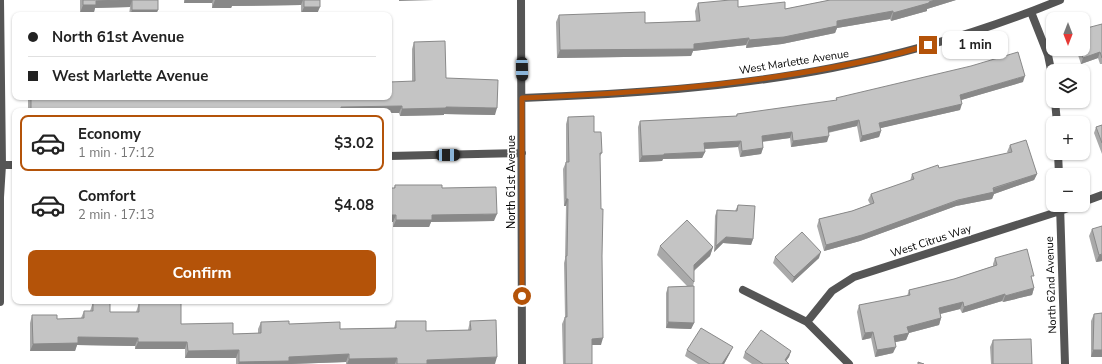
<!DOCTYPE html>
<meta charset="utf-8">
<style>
:root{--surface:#fff;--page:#f2f2f2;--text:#222;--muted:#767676;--line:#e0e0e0;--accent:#b45309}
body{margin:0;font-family:"Nunito Sans",sans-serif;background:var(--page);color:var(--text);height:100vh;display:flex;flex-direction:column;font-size:15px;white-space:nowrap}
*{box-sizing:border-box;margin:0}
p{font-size:13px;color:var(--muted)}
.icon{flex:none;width:22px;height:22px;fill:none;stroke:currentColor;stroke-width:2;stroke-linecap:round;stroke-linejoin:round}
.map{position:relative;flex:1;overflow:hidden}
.panel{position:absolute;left:12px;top:108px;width:380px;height:196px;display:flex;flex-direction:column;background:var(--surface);border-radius:8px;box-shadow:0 1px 3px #0004}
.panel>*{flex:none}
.hud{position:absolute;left:12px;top:12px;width:380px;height:88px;border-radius:8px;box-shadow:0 1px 3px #0004;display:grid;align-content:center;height:88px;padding:0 16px;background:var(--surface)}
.needle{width:26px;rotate:180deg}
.controls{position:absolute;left:1046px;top:12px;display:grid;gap:8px}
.controls a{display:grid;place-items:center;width:44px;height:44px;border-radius:8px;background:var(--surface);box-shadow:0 1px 3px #0004;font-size:20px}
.end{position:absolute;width:18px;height:18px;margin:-9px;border:5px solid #b45309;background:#fff;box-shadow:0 0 0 2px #fff}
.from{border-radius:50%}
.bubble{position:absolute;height:28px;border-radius:8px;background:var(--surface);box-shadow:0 1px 3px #0004;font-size:13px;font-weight:700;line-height:28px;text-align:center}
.car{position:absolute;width:12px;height:24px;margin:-12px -6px;border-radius:5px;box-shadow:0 0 3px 1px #0007;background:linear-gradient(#222 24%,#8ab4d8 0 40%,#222 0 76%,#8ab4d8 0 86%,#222 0)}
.hud b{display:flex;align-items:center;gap:14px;height:38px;font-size:15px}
.hud b+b{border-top:1px solid var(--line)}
.hud i{width:10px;height:10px;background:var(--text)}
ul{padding:7px 0 0;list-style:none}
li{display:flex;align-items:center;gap:12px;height:56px;margin:0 8px 6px;padding:0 8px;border:2px solid transparent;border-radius:8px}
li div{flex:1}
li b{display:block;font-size:15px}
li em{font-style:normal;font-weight:700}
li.selected{border-color:var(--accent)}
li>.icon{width:36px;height:36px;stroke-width:1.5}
.button{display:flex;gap:8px;margin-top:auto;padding:8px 16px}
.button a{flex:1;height:46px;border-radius:8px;background:var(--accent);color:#fff;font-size:16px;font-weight:700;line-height:46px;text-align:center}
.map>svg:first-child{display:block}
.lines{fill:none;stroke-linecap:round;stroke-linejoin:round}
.street{stroke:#555;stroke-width:8}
.wall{fill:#a9a9a9}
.shaded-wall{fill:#898989}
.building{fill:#c4c4c4;stroke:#898989}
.route{stroke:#b45309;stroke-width:5}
.labels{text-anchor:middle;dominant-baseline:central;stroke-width:3.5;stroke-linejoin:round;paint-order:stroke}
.street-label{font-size:11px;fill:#000;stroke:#fff}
</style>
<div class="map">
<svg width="1102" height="364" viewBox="0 0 1102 364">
<rect width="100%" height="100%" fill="#fff"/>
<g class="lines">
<path class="street" d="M521,0L522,364
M1031,12L1048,55L1053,80
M522,98C625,94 730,88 832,68C910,53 987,30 1060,0
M1055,101L1057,123
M1058,153L1059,175
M389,156L522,153
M2,165H15
M1083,202L1102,195
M1060,205L1065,364
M743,290L807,322L849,364
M0,302V197L2,165L0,0
M807,322L832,291L854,277L1060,211L1076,205"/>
</g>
<path class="wall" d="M28,0H320L317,14H301V5L232,6L231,8H212V3H184V0H158L156,15H129L130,7L95,8L94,12L80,13V0Z
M830,0H956L927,9V11L891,21L890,19L837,28L835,33L782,44L746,48V45L693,51L691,56L557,58L556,22L559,15L645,23L696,21L695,11L698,3L738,7L785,9Z
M1102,24V64H1100L1098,58L1081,64L1076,49H1083Z
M414,42L446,78L495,115L444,114V115L400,116L399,113L389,111H28V97H389L412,81V49Z
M1023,82L961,100L960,110L880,128L881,131L879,137L860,142L857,126L828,133L827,142L791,147L790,138L762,142L763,148L761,154L740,157L738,147L704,149L705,152L702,158L663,159L662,161L639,162L638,127L640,121L736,116L737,114L836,101V98Z
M568,117L594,132L602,153L600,156L601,345H592V364H563L562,324L565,317L564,263L565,259L566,206H564L563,169L566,162V124Z
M1102,125V154L1094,133L1096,127Z
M1010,145L1037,174L1034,180L994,194L992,199L956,206L860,241L824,251L817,226L819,219L852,211L870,204L868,200L871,194L910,181L912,174L1008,153L1007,152Z
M395,185L442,188L494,221L431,222L429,227H393V222H389V188H394Z
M738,205L753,239L751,245L723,243L714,252L715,216L717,210L735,211Z
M1092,229L1102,261L1096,262L1089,236Z
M660,246L713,247L710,256L694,271V282L693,286L694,323L691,329L666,328V293L668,287L687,286L657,255Z
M775,257L819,258L792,283L773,263Z
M995,258L1032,280L1034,288L1032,295L1003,302L1002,301L962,313L960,309L940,314L941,318L939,325L909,333L906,340L895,342L893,353L875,357L871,338L862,340L857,312L859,305L907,296L909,290L954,279L993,266V264Z
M93,302L110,312H136L139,303L181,324L233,334L258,333V329L261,322L289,324L340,329L394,328L396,321L426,331L468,330L470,321L495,364H346V362L291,364H236V358H185V349H135V346L77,345L75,351H30V323L32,315L57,319L81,318L84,311H90Z
M1102,313V357H1091V321L1094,314Z
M993,340L1032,364H991L990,347Z
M687,350L730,353L724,364H698L685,356Z
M791,351L789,357L786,361L789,364H752L743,358L745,352Z"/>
<path class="shaded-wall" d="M120,0H132L130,7L95,8L94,12L80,13L83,5L96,1Z
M185,0H213L212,3H184Z
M215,0H303L301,5L232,6L231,8H212Z
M399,0H434L399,1Z
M935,0H956L927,9V11L891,21L893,13Z
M304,7H320L317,14H301Z
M132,10H158L156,15H130Z
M893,11L890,19L837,28L835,33L782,44L746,48L749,40L837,21Z
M749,38L746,45L693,51L691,56L557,58L560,50L694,44Z
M1100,52L1098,58L1081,64L1083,58Z
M1025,76L1023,82L958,101L960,95Z
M962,104L960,110L877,129L879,123Z
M402,106L399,113H389V111H340L341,107Z
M446,107L497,108L495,115L444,114V115L400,116L402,109Z
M859,120L857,126L825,133L828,127Z
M881,131L879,137L860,142L862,136Z
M792,132L790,138L759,142L762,136Z
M829,136L827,142L791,147L793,141Z
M741,141L738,147L702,149L704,143Z
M763,148L761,154L740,157L742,151Z
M705,152L702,158L663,159L662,161L639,162L642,156L664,154Z
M1037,174L1034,180L994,194L992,199L956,206L860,241L824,251L826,245Z
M566,199H568L566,206H564Z
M497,214L494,221L431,222L429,227H393L396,220L432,215Z
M389,215H396L393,222H389Z
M726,237L753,239L751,245L723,243L714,252L716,246Z
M713,247L710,256L691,273L694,265Z
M821,252L819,258L792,283L794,277Z
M1102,254V261L1096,262L1099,255Z
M1034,288L1032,295L1003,302L1005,296Z
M1005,294L1002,301L962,313L964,307Z
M963,302L960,309L936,315L939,308Z
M941,318L939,325L905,334L907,327Z
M668,322L694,323L691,329L666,328Z
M873,332L871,338L862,340L865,333Z
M909,333L906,340L891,343L894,336Z
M78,337L138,338L135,346L77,345L75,351H30L33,344Z
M603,338L601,345H589L592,339Z
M138,342H187L185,349H135Z
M733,347L730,353L724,364H722Z
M896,347L893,353L875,357L877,350Z
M239,350L236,358H185L188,351Z
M1093,350H1102V357H1091Z
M791,351L789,357L784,364L785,360Z
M349,354L346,362L291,364H238L239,362L289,357Z
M497,357L495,364H425L427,360Z
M397,358L395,364H347L349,359Z"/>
<path class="building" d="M83,0H120L96,1V5H83Z
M132,0H158V10H132Z
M304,0H320V7H304Z
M730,0H738V7L785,2V9L830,0H935L929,2V3L893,13V11L837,21V26L784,37L749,40V38L694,44V49L560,50L559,15L645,12V23L700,21L698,3Z
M1102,24V58L1100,52L1083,58L1080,49H1083V29Z
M445,41L446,78L498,80L497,108L446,107V108L402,109V106L341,107V111H31V97H389V82L415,81L414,42Z
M1018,52L1025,76L960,95L962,104L879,123L881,131L862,136L859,120L828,127L829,136L793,141L792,132L762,136L763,148L742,151L741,141L704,143L705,152L664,154V155L642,156L640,121L737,116V114L837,100L836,98L971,66Z
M594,116V132H601L602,153H600L601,209H603L602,256L603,338L592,339V364H565V317H567L566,256H567L568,199H566V162H569L568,117Z
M1102,125V143L1096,127Z
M1026,140L1037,174L993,188L994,192L958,200L862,235L826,245L819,219L852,211L874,203L871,194L914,179L912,174L938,165L939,168L1012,152L1010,145Z
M395,185H442V188L496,187L497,214L432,215V220H396V215H389V188H395Z
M738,205L755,206L753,239L726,237L716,246L717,210L737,211Z
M687,220L713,247L694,265V282L660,246Z
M1102,226V254L1099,255L1092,229Z
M802,232L821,252L794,277L775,257Z
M1027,249L1034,276H1031L1034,288L1005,296V294L964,307L963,302L939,308L941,318L907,327L909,333L894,336L896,347L877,350L873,332L865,333L859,305L910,295L909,290L954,279L997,265L995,258Z
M694,286V323L668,322V287Z
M93,302H110V312H139V303H181V324L233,323V334L261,333V322L289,321V324L340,322V329L396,328V321H426V331L471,330L470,321L496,320L497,357L427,360V364H397V358L349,359V354L289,357V361L239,362V350L188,351L187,342H138V338L78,337V343L33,344L32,315H57V319L84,318V311H93Z
M1102,313V350H1093L1094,314Z
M701,328L733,347L722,364H710L687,350Z
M761,330L791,351L785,360L789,364H763L745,352Z
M1031,339L1032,364H993V340Z
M918,362L924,364H918Z"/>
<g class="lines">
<path class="route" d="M522,296V98C615,94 708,88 800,73C843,66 887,58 928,45"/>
</g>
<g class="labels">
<g class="street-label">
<text transform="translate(794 62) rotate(-9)">West Marlette Avenue</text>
<text transform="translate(511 182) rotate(-90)">North 61st Avenue</text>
<text transform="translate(931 241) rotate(-18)">West Citrus Way</text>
<text transform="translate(1051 285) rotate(-92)">North 62nd Avenue</text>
</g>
</g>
</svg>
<div class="controls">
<a><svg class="needle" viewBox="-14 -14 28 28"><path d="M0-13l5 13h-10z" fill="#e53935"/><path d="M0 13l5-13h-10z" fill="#767676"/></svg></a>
<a><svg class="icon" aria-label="layers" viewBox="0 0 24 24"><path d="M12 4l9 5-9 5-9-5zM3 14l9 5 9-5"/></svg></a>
<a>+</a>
<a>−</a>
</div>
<i class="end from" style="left:522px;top:296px"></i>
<i class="end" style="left:928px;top:45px"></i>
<div class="bubble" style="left:942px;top:31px;width:66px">1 min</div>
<i class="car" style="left:522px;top:69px;rotate:179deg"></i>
<i class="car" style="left:448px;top:155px;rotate:89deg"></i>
<div class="hud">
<b><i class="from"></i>North 61st Avenue</b>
<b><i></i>West Marlette Avenue</b>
</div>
<section class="panel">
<ul>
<li class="selected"><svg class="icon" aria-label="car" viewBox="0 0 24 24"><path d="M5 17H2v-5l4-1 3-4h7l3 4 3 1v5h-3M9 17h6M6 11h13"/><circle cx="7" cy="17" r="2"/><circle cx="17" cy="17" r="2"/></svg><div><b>Economy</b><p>1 min · 17:12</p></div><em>$3.02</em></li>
<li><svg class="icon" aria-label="car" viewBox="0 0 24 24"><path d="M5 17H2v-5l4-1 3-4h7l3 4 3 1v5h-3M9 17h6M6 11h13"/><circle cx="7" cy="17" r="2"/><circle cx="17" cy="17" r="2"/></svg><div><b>Comfort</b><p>2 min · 17:13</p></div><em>$4.08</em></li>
</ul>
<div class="button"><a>Confirm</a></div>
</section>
</div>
